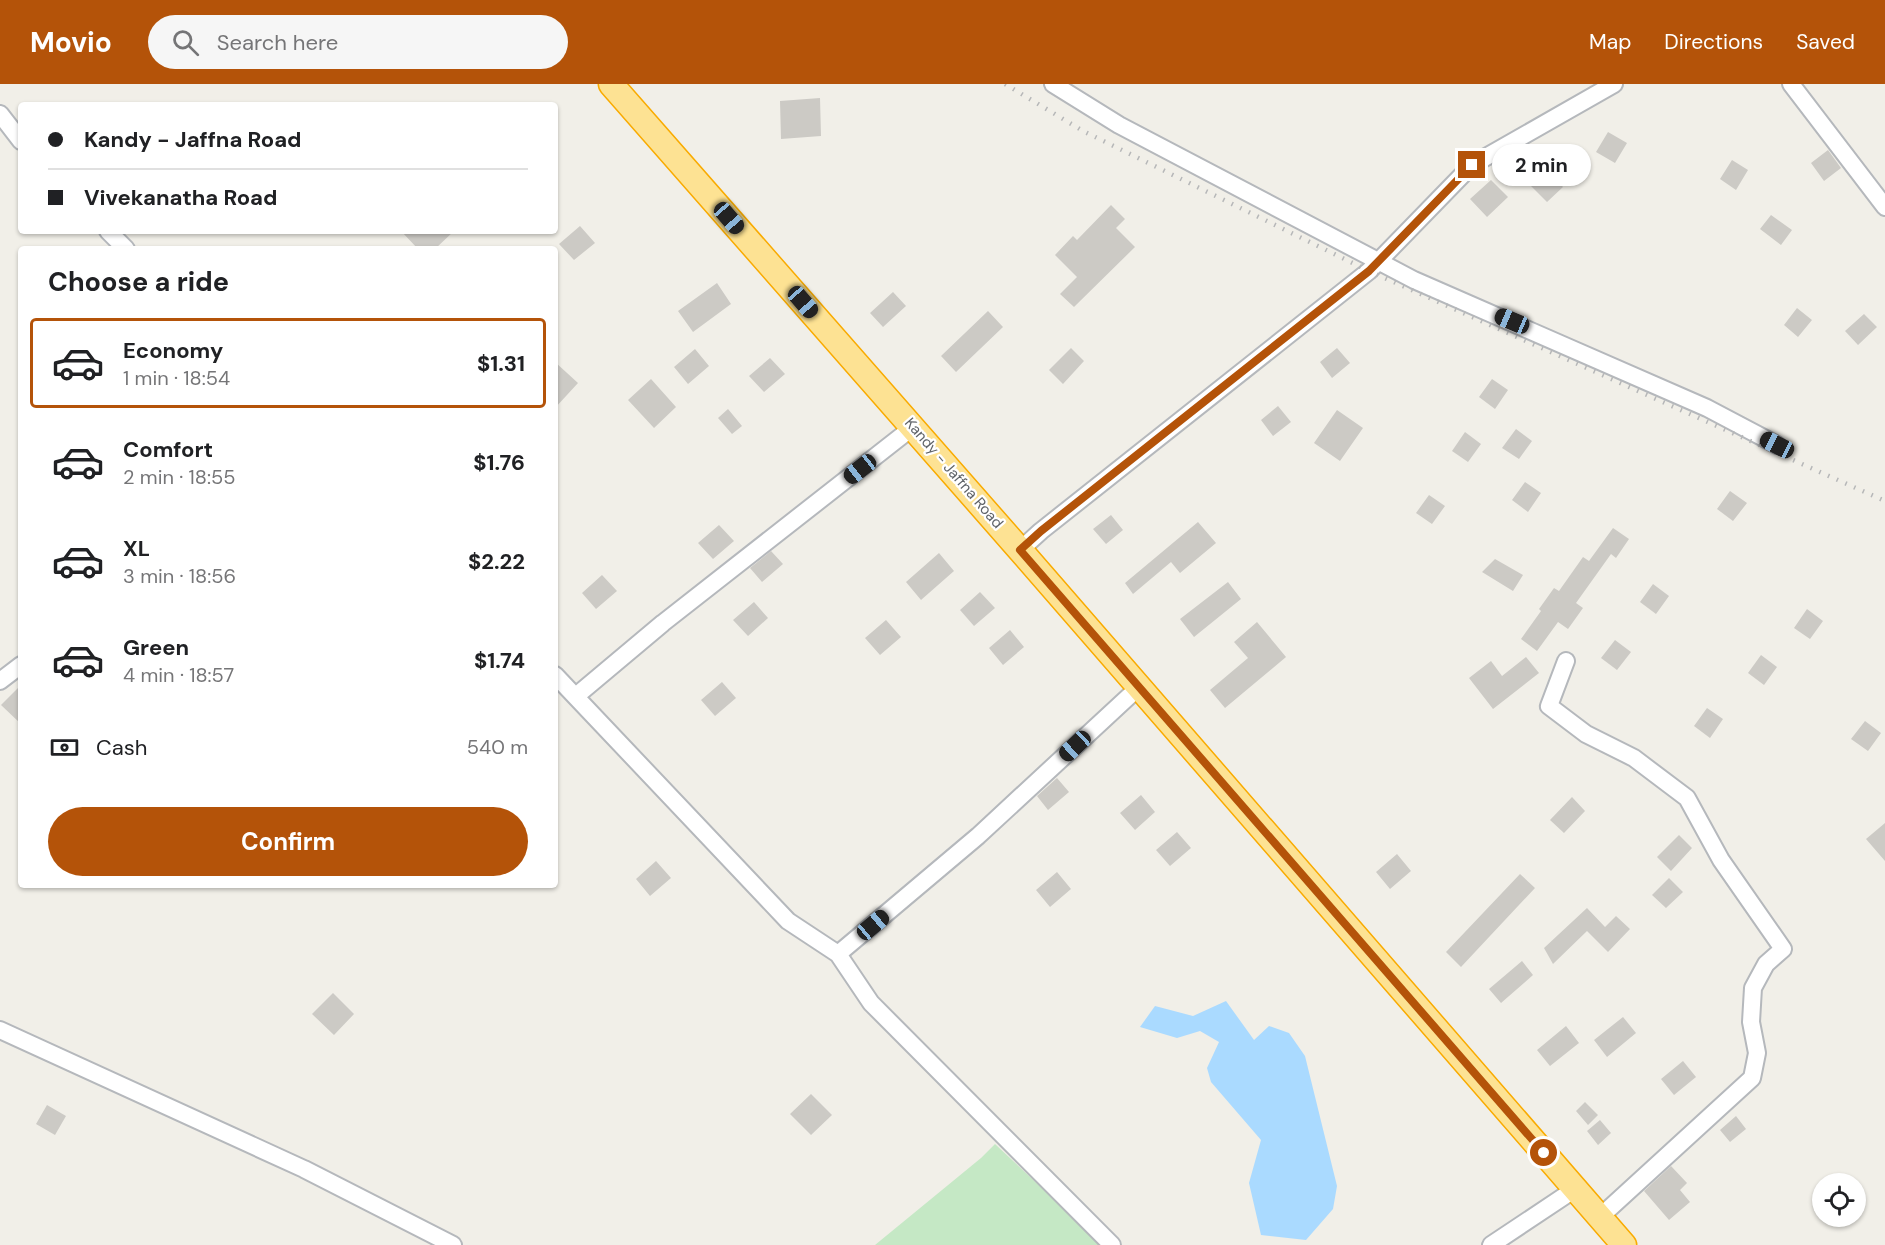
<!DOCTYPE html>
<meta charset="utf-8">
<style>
:root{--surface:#fff;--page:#f6f6f6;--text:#202124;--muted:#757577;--line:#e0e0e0;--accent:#b45309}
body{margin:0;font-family:"DM Sans",sans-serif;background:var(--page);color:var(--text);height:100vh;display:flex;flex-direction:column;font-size:22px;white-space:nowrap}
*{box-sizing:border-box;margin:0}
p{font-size:20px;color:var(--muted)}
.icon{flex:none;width:33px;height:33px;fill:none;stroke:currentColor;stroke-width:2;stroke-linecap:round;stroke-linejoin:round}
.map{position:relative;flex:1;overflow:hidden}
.details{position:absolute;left:18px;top:162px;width:540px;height:642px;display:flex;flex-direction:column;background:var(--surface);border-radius:6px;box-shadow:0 2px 4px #0004}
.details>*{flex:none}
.guide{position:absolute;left:18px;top:18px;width:540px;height:132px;border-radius:6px;box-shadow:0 2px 4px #0004;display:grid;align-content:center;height:132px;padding:0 30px;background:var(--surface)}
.buttons{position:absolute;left:1812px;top:1089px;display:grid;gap:12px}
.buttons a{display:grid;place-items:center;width:54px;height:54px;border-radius:50%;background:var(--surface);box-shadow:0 2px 4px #0004;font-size:30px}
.end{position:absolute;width:27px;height:27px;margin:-14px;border:8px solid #b45309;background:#fff;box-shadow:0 0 0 3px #fff}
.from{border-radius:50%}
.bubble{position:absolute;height:42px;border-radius:21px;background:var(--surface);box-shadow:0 2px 4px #0004;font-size:20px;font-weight:700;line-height:42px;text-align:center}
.car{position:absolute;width:18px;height:36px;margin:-18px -9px;border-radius:8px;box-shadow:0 0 4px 2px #0007;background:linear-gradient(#222 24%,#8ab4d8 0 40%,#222 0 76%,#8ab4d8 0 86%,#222 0)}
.guide b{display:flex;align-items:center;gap:21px;height:57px;font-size:22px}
.guide b+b{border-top:2px solid var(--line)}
.guide i{width:15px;height:15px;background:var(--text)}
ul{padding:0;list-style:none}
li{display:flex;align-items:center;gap:18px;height:90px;margin:0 12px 9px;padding:0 18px;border:3px solid transparent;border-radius:6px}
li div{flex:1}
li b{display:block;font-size:22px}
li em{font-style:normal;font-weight:700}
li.current{border-color:var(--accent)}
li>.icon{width:54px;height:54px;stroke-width:1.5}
h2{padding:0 30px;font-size:27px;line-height:72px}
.pay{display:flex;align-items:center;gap:15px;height:66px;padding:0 30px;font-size:22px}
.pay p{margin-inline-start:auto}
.action{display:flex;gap:12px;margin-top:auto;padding:12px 30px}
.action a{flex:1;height:69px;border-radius:36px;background:var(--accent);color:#fff;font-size:24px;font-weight:700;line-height:69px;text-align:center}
header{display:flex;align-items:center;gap:36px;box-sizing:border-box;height:84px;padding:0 30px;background:var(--accent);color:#fff}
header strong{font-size:28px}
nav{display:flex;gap:33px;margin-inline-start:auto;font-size:21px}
.search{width:420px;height:54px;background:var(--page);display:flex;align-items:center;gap:15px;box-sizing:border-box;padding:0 21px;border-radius:33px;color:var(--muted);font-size:22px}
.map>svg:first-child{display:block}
.green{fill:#c5e8c5}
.water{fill:#aadaff}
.building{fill:#cccac5}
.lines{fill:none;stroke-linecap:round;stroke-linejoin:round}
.minor-casing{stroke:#b5b8bc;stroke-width:20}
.highway-casing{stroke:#f9ab00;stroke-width:27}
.minor{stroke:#fff;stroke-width:16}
.highway{stroke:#fde293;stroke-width:24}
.rail{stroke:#b6b7b8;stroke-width:4.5;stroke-dasharray:1.5 8;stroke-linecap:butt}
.route{stroke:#b45309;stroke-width:8}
.labels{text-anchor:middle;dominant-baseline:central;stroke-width:4.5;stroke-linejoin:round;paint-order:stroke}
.street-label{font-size:15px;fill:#5f6368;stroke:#fff}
</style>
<header>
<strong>Movio</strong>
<div class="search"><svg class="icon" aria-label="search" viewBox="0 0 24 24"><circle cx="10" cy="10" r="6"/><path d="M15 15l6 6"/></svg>Search here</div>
<nav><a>Map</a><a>Directions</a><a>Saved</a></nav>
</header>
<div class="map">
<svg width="1885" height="1161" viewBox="0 0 1885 1161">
<rect width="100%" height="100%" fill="#f1efe8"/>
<path class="green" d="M995,1060L1103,1161H875L981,1074Z"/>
<path class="water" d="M1226,917L1254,956L1269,942L1289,949L1305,972L1337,1102L1333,1125L1306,1156L1261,1151L1249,1099L1261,1056L1211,998L1207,984L1219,958L1200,947L1177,954L1140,943L1155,922L1193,932Z"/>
<path class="building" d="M820,14L821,52L781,55L780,17Z
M1608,48L1627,59L1615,79L1596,68Z
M1828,66L1841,84L1824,97L1811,79Z
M1732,76L1748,86L1736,106L1720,95Z
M1544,82L1563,103L1547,118L1527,98Z
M1491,96L1508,113L1487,133L1470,115Z
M1111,121L1125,135L1116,144L1135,163L1074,223L1060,210L1077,193L1055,171L1073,152L1077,156Z
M1771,131L1792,146L1781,161L1760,145Z
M580,142L595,159L574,176L559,160Z
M401,147H454L435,165H418Z
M717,199L731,220L693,248L678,227Z
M893,208L906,222L883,243L870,229Z
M1797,224L1812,236L1798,253L1784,241Z
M988,227L1003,243L956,288L941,272Z
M1864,230L1877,243L1858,261L1845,247Z
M1071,264L1084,277L1063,300L1049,286Z
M1337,264L1350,279L1332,294L1320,278Z
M695,265L709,282L688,300L674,283Z
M770,274L785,290L764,308L749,292Z
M555,278L578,299L555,324Z
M651,295L676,323L654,344L628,316Z
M1492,295L1508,306L1495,325L1479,313Z
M1278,322L1291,338L1273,352L1261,336Z
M728,325L742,342L732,350L718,334Z
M1337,326L1363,344L1340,377L1314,359Z
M1516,345L1532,357L1519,375L1502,364Z
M1465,348L1481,360L1468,378L1452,367Z
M1525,398L1541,409L1528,428L1512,416Z
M1730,407L1747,419L1733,437L1717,425Z
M1429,411L1445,422L1432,440L1416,429Z
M1111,431L1123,446L1106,460L1093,445Z
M1198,438L1216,459L1180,489L1171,478L1133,510L1125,499Z
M719,441L734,457L713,475L698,459Z
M1613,444L1629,455L1616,474L1611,470L1576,519L1583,524L1568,545L1558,538L1537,567L1521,555L1541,527L1539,525L1554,504L1559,507L1583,473L1589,477Z
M771,467L783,480L762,498L750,484Z
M939,469L954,487L921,516L906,498Z
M1495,475L1523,491L1513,507L1482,488Z
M602,491L617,507L596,525L582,509Z
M1228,498L1241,515L1194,553L1180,535Z
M1653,500L1669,512L1656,530L1640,518Z
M980,508L995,524L974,542L960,526Z
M754,518L768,534L748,552L733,536Z
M1807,525L1823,537L1810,555L1794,544Z
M886,536L901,553L880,571L865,554Z
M1257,538L1286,573L1225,624L1210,606L1248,574L1234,558Z
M1010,546L1024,563L1003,581L989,564Z
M1615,556L1631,568L1617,586L1601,574Z
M1761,571L1777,583L1764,601L1748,589Z
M1526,573L1539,589L1493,625L1469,594L1491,577L1502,592Z
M722,598L736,614L715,632L701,616Z
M21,601V640L1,621Z
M1707,624L1723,635L1710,654L1694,642Z
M1865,637L1881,649L1868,667L1851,655Z
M1057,694L1069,708L1048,726L1037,712Z
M1141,711L1155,728L1135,746L1120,729Z
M1572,713L1585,727L1564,749L1550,736Z
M1885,739V777L1866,755Z
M1177,748L1191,764L1170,782L1156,766Z
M1679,751L1692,764L1671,787L1657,773Z
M1397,770L1411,787L1390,805L1376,788Z
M656,777L671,794L650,812L636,795Z
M1057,788L1071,805L1050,823L1036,806Z
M1520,790L1535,804L1461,883L1446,868Z
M1669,794L1683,808L1666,824L1652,811Z
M1587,824L1605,843L1616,832L1630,845L1608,868L1587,847L1553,880L1544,864Z
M1522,877L1533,891L1501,919L1489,905Z
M333,909L354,930L334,951L312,930Z
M1623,933L1636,949L1607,973L1594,956Z
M1566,942L1579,959L1550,982L1537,966Z
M1683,977L1696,993L1674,1011L1661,995Z
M811,1010L832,1031L811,1051L790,1030Z
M1585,1018L1598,1031L1588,1041L1576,1027Z
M47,1021L66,1032L55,1051L36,1040Z
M1736,1032L1746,1045L1730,1058L1720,1046Z
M1600,1036L1611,1049L1598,1061L1587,1047Z
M1671,1082L1687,1099L1680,1106L1690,1118L1669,1136L1644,1107Z"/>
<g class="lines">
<defs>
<path id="minor" d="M1053,0L1119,41L1414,196L1707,324L1777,361
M1791,0L1885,123
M0,30L21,57
M108,147L126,165
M1020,466L1041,447L1369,187L1472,81L1614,0
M1566,577L1549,622L1586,650L1634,674L1687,714L1721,776L1783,865L1766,880L1753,904L1751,938L1757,969L1752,994L1600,1133
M555,591L788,837L838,870L871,919L1112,1161
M0,597L21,581
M576,612L663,539L913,343
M838,870L978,752L1139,603
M0,946L304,1085L453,1161
M1491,1161L1575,1105"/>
<path id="highway" d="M611,0L1020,466L1624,1161"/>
</defs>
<use href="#minor" class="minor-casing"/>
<use href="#highway" class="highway-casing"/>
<use href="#minor" class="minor"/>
<use href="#highway" class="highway"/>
<path class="rail" d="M1005,0L1083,47L1369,187L1885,417"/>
</g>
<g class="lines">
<path class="route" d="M1472,81L1369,187L1041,447L1020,466L1544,1069"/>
</g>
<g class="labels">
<g class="street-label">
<text transform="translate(954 389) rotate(49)">Kandy - Jaffna Road</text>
</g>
</g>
</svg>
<div class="buttons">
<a><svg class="icon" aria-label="locate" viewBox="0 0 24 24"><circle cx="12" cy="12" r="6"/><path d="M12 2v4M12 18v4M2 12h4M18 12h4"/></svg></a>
</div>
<i class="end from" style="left:1544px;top:1069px"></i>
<i class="end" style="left:1472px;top:81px"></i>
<div class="bubble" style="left:1492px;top:60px;width:99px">2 min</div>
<i class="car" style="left:729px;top:134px;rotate:139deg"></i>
<i class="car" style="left:803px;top:218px;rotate:139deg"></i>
<i class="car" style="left:1512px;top:237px;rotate:293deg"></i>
<i class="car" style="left:1777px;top:361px;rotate:297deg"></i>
<i class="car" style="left:860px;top:385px;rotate:232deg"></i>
<i class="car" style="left:1075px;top:662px;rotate:227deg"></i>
<i class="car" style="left:873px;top:841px;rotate:50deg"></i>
<div class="guide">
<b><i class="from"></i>Kandy - Jaffna Road</b>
<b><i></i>Vivekanatha Road</b>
</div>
<section class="details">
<h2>Choose a ride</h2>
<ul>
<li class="current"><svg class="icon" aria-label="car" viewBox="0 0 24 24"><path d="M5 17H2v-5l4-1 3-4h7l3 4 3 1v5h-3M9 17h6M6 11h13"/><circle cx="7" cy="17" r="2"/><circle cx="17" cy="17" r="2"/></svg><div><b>Economy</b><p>1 min · 18:54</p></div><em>$1.31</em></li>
<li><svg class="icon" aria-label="car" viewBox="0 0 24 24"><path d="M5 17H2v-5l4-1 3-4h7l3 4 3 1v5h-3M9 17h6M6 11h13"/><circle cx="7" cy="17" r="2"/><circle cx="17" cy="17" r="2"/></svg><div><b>Comfort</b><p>2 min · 18:55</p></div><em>$1.76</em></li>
<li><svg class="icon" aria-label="car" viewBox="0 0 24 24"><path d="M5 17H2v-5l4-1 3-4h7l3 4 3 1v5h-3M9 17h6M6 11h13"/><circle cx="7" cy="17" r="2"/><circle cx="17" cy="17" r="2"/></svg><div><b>XL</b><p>3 min · 18:56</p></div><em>$2.22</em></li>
<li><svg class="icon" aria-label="car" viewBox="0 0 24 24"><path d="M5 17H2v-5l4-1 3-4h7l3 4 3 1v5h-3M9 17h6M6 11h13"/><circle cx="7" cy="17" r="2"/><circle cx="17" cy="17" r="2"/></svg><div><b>Green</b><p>4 min · 18:57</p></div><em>$1.74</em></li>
</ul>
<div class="pay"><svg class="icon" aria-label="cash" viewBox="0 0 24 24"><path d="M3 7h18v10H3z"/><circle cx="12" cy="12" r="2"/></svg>Cash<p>540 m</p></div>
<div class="action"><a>Confirm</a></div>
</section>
</div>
